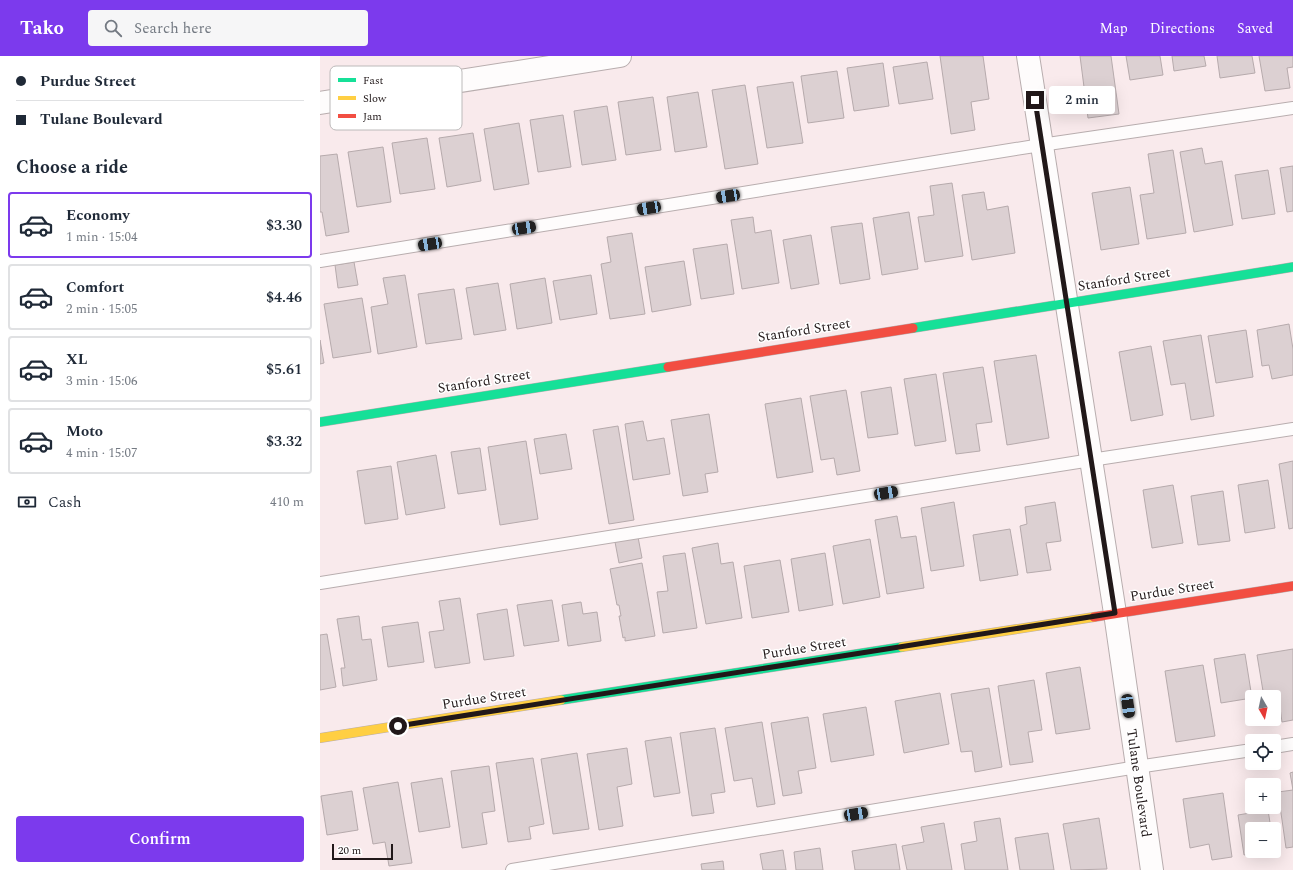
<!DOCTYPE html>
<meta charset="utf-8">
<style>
:root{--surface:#fff;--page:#f6f6f7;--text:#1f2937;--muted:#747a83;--line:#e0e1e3;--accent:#7c3aed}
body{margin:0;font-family:Spectral,serif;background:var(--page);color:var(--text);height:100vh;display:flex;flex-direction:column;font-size:15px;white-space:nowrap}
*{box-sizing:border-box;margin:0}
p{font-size:13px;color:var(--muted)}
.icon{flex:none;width:22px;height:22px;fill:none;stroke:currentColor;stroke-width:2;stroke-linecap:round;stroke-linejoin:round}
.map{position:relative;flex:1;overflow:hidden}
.side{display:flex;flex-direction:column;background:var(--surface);width:320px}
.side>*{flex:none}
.top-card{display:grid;align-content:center;height:88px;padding:0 16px;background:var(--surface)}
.needle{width:26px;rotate:171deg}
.fabs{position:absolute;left:925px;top:634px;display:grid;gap:8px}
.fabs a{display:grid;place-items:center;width:36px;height:36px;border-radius:4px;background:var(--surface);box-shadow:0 4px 16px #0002;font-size:20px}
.scale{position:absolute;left:12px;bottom:10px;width:61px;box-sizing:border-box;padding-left:4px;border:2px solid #211819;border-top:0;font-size:11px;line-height:14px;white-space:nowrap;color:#211819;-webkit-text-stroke:3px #fff;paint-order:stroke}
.end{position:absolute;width:18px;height:18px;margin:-9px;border:5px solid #211819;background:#fff;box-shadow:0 0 0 2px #fff}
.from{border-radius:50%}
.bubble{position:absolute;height:28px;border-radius:4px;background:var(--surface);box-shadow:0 4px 16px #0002;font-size:13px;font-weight:600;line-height:28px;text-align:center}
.car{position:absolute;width:12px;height:24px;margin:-12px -6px;border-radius:5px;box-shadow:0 0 3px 1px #0007;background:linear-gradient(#222 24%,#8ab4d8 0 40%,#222 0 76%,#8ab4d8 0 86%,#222 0)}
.top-card b{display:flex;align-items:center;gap:14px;height:38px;font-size:15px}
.top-card b+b{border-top:1px solid var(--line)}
.top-card i{width:10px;height:10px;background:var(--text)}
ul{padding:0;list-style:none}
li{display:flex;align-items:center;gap:12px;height:66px;margin:0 8px 6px;padding:0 8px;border:2px solid var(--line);border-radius:4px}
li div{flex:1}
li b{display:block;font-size:15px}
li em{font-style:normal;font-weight:600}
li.active{border-color:var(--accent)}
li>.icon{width:36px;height:36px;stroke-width:1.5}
h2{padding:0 16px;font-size:18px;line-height:48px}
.pay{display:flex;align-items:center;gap:10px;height:44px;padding:0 16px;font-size:15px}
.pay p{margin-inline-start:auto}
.cta{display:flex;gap:8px;margin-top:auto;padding:8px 16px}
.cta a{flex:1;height:46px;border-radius:4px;background:var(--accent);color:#fff;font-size:16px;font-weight:600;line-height:46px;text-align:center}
header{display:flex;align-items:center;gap:24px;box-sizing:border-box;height:56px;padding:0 20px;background:var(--accent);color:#fff}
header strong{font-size:19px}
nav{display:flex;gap:22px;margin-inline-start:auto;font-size:14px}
.search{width:280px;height:36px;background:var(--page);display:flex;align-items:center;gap:10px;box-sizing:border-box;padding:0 14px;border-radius:4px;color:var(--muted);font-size:15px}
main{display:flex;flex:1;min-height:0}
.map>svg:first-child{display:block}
.building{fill:#dcd0d2;stroke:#b6aaac}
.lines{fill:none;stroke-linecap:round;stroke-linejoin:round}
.lane-casing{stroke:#b8adae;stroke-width:14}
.street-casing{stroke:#b8adae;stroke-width:24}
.fast-casing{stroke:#b8adae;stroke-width:10}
.slow-casing{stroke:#b8adae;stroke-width:10}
.jam-casing{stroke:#b8adae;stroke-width:10}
.lane{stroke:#fefcfc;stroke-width:12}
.street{stroke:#fefcfc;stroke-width:22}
.fast{stroke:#16e098;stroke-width:9}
.slow{stroke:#ffcf43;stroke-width:9}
.jam{stroke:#f24e42;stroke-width:9}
.route{stroke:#211819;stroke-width:5}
.labels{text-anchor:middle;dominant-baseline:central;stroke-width:3;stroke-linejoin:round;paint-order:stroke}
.street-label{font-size:14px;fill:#211819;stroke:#fff}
.key{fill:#fff;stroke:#bcbaba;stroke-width:1}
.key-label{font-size:11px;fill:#211819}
</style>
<header>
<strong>Tako</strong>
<div class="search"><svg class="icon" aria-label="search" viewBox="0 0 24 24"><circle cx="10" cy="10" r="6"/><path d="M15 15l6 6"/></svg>Search here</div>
<nav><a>Map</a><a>Directions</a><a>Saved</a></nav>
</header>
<main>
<section class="side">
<div class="top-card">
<b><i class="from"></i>Purdue Street</b>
<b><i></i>Tulane Boulevard</b>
</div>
<h2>Choose a ride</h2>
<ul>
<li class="active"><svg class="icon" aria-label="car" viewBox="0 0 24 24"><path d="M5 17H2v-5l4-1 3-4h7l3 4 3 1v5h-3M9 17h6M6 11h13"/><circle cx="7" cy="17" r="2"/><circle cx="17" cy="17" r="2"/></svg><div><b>Economy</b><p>1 min · 15:04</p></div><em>$3.30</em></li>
<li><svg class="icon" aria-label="car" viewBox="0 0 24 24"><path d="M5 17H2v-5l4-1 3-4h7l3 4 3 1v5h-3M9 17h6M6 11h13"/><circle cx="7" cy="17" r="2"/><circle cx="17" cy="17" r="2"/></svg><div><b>Comfort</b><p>2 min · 15:05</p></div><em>$4.46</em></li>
<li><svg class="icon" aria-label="car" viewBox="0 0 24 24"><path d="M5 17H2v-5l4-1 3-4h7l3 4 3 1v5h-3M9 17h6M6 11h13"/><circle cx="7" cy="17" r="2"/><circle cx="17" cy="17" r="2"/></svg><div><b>XL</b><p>3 min · 15:06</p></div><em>$5.61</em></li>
<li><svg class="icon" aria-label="car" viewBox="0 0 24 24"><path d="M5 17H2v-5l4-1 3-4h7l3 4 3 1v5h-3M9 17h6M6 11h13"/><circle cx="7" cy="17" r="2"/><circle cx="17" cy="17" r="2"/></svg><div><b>Moto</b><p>4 min · 15:07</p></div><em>$3.32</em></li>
</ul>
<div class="pay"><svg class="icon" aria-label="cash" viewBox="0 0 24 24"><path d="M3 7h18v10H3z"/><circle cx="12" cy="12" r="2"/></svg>Cash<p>410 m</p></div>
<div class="cta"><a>Confirm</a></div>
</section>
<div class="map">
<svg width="973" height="814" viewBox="0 0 973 814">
<rect width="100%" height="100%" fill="#f9eaec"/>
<path class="building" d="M620,0H663L669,43L651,46L655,74L631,78Z
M760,0H791L799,58L768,62Z
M806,0H840L843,19L810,24Z
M852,0H884L886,10L854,15Z
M897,0H932L935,17L900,22Z
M939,0H973V11L967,12L970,32L945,35Z
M607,6L613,43L579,48L573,11Z
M563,7L569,50L534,55L527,12Z
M517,15L524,62L488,67L481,20Z
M473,26L483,87L447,92L437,31Z
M425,29L438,108L405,113L392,34Z
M378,36L387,91L355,96L347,41Z
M333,41L341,94L306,99L298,46Z
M287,50L296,104L262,109L254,55Z
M243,59L251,111L218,116L210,64Z
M199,67L209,128L174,134L164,73Z
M153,77L161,125L127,131L119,82Z
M107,82L115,133L80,138L72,87Z
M63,91L71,146L37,151L28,96Z
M882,92L885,108L902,105L913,169L874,176L860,96Z
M853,94L866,177L827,183L820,139L834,137L828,98Z
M17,98L29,176L6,180L2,156H0V100Z
M973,110V155L967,156L960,112Z
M948,114L955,158L922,163L915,119Z
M632,127L643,200L605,206L598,161L614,159L610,130Z
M810,131L819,188L781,194L772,137Z
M664,136L667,154L688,150L695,197L652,204L642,139Z
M589,156L598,213L562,219L553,162Z
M433,161L435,177L451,174L459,227L422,233L411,164Z
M542,167L550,223L520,228L511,171Z
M312,177L325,258L290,263L281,208L291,206L287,181Z
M491,179L499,228L471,233L463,184Z
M407,188L414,238L381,243L373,193Z
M364,205L371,249L332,256L325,211Z
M34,206L38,229L18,232L15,209Z
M85,219L97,291L58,298L51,251L68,248L63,222Z
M271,219L277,258L240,264L233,225Z
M225,222L232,267L197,273L190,228Z
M178,227L186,274L154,279L146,232Z
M134,233L142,283L106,288L98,238Z
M42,242L51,296L13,302L4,248Z
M969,268L973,293V319L952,323L949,309L942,310L937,274Z
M926,274L933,321L896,327L888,280Z
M881,279L894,360L871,364L865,327L851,329L843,285Z
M0,284L4,307L0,308Z
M831,290L843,359L811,365L799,296Z
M716,299L729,382L687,389L674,305Z
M663,311L672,366L656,368L660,395L636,398L623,317Z
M616,318L626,385L595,390L584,323Z
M571,331L578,378L548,382L541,336Z
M526,334L540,415L517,419L514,402L501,404L490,340Z
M481,342L493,416L457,422L445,348Z
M389,358L398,416L385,418L388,436L363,440L351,364Z
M323,365L327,385L344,382L350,418L313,424L305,368Z
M298,370L314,464L289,468L273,374Z
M246,378L252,413L220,418L214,383Z
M206,385L218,463L180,469L168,391Z
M160,392L166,434L138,438L131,396Z
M116,399L125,452L86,459L77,406Z
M973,405V472L969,473L959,408Z
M71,410L78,463L45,468L37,415Z
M948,424L955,472L925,477L918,429Z
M853,429L863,487L832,492L823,434Z
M903,435L910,485L878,489L871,440Z
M634,446L644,510L611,515L601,452Z
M735,446L741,485L726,487L731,514L707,517L700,470L707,468L705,451Z
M577,460L581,482L596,480L604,532L567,538L555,464Z
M690,473L698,519L660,525L653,479Z
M318,481L322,502L299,507L295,486Z
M550,483L560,541L523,548L513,490Z
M398,487L401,508L413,506L422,562L386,568L372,492Z
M365,497L377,572L343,577L337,536L348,535L343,500Z
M505,497L513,549L479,555L471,503Z
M460,504L469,556L432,562L424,510Z
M322,507L335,580L305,585V581L303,582L299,560H301L299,549H297L290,513Z
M140,542L150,607L115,612L109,576L124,574L119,545Z
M232,544L239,585L204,590L197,549Z
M261,546L263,558L277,556L281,585L248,590L242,549Z
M187,553L194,600L164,604L157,558Z
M39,560L42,584L51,583L57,624L23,630L21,612H25L17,563Z
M98,566L104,606L68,611L62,571Z
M7,578L16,631L0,634V579Z
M973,593V664L962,666L959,645L954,646V641H944L937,599Z
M925,598L932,642L901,647L894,603Z
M883,609L895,680L856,686L845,615Z
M760,611L770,673L736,678L726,617Z
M714,624L722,674L708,676L713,706L690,709L678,630Z
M669,632L682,711L655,716L652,695L641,696L631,638Z
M620,637L629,688L584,697L575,645Z
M546,651L554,699L511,706L503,658Z
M488,661L496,712L478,715L482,737L463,740L451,667Z
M442,666L455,748L437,751L432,722L414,725L405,672Z
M395,672L405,736L391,738L394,757L372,760L360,677Z
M351,681L360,737L334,741L325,685Z
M307,692L312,728L297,731L303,770L279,774L267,698Z
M257,697L269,773L233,778L221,703Z
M213,702L224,768L209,771L211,783L188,786L176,707Z
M169,710L175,755L162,757L167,788L142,792L131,715Z
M973,716V791L966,792L958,736L973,734L970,717Z
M122,722L130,771L99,776L91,727Z
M78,726L92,807L69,810L65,786L53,788L43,732Z
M32,735L38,774L7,779L1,740Z
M903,737L912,801L892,804L889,788L870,792L863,743Z
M948,754L951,773H932V795H949L924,799L918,759Z
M680,762L688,814H645L641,788L657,785L654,766Z
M779,762L787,813L751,814L743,768Z
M624,767L632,814H587L582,790L604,786L601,771Z
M728,777L734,814H700L695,782Z
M576,788L580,814H535L532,795Z
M500,792L503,814H476L474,796Z
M463,794L466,814H443L440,798Z
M403,805L404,814H382L381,808Z"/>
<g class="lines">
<defs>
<path id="lane" d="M0,205L721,89L973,52
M0,527L771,404L973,373
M954,691L973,688
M192,814L817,711L932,694"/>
<path id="street" d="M708,0L795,557L832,814
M0,47L300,0"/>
<path id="fast" d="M593,272L973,211
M0,366L348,311
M241,644L582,591"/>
<path id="slow" d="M582,591L774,561
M0,682L241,644"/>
<path id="jam" d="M348,311L593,272
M774,561L973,530"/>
</defs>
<use href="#lane" class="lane-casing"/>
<use href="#street" class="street-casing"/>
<use href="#fast" class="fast-casing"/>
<use href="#slow" class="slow-casing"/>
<use href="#jam" class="jam-casing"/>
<use href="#lane" class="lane"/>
<use href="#street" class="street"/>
<use href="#fast" class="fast"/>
<use href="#slow" class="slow"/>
<use href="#jam" class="jam"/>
</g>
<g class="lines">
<path class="route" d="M78,670L795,557L715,44"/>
</g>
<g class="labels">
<g class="street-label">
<text transform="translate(804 223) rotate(-9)">Stanford Street</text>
<text transform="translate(484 274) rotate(-9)">Stanford Street</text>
<text transform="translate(164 325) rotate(-9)">Stanford Street</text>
<text transform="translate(852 534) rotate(-9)">Purdue Street</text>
<text transform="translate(484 592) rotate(-9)">Purdue Street</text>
<text transform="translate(164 642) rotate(-9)">Purdue Street</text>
<text transform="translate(819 727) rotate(82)">Tulane Boulevard</text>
</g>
</g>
<rect x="10" y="10" width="132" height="64" rx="6" class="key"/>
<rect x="18" y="22" width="18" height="4" fill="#16e098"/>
<rect x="18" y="40" width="18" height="4" fill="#ffcf43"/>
<rect x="18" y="58" width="18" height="4" fill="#f24e42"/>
<g class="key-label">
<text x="43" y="28">Fast</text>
<text x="43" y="46">Slow</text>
<text x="43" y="64">Jam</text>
</g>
</svg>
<div class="fabs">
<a><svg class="needle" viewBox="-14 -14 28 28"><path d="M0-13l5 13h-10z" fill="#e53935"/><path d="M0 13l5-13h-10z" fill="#747a83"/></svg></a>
<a><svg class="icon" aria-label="locate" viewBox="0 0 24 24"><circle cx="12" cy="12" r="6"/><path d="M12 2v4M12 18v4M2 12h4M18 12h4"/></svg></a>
<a>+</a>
<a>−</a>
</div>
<div class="scale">20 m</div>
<i class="end from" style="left:78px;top:670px"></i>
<i class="end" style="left:715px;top:44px"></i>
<div class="bubble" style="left:729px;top:30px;width:66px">2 min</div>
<i class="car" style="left:408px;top:140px;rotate:261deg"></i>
<i class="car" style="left:329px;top:152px;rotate:261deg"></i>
<i class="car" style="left:204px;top:172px;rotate:81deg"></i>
<i class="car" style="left:110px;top:188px;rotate:261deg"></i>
<i class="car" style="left:566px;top:437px;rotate:81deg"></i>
<i class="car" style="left:808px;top:650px;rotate:172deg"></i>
<i class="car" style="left:536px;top:758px;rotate:81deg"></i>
</div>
</main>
